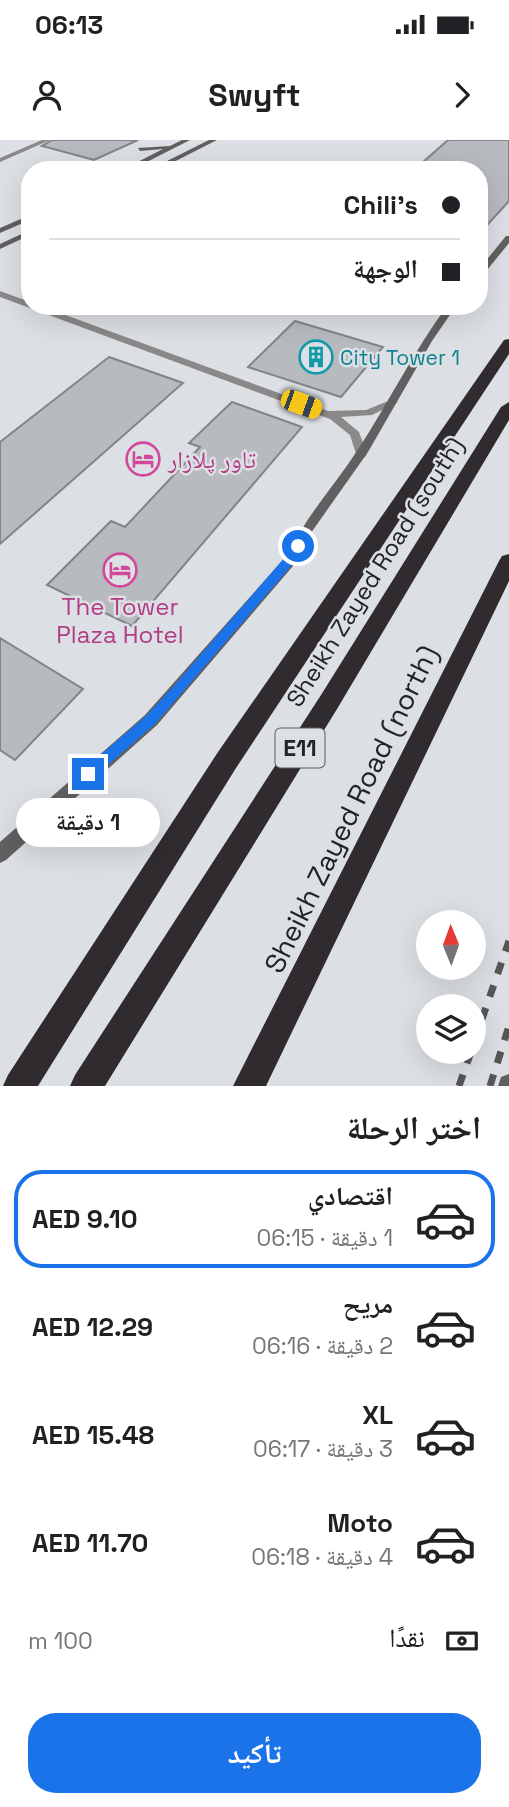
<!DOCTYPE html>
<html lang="ar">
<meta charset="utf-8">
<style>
:root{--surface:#fff;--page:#f2f2f2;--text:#202124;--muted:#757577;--line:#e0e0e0;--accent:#1a73e8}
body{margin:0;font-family:"Space Grotesk","Noto Naskh Arabic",sans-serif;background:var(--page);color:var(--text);direction:rtl;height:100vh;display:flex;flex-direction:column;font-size:26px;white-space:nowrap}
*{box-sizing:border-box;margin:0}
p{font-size:23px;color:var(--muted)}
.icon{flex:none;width:38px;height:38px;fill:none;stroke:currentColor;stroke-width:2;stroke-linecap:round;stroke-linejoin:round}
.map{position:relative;height:946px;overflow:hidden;direction:ltr}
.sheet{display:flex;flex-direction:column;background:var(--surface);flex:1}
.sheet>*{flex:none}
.guide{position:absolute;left:21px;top:21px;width:467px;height:154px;border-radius:28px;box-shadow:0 7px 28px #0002;direction:rtl;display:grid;align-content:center;height:154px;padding:0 28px;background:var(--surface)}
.needle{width:46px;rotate:359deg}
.buttons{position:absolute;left:416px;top:770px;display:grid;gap:14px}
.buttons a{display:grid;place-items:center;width:70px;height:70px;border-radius:50%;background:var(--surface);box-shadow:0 7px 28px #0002;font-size:35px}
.end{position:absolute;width:32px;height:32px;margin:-16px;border:9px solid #1a73e8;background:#fff;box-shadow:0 0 0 4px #fff}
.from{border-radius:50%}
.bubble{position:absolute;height:49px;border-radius:24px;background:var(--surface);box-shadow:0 7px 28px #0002;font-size:23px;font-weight:700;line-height:49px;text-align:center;direction:rtl}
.car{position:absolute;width:21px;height:42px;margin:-21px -10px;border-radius:9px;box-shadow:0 0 5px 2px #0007;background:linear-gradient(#f5c518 24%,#345 0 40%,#f5c518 0 76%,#345 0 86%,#f5c518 0)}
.guide b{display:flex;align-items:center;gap:24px;height:66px;font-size:26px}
.guide b+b{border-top:2px solid var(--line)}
.guide i{width:18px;height:18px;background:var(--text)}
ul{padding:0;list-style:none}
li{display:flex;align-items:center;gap:21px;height:98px;margin:0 14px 10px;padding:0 14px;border:4px solid transparent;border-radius:28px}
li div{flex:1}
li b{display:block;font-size:26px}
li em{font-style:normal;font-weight:700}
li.on{border-color:var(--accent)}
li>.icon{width:63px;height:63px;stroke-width:1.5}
h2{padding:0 28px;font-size:32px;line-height:84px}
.pay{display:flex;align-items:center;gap:18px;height:77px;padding:0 28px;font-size:26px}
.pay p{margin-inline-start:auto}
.cta{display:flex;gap:14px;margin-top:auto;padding:14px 28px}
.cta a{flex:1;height:80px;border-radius:28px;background:var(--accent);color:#fff;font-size:28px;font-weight:700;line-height:80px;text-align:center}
.status{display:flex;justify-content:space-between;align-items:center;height:49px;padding:0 35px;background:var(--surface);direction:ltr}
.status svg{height:19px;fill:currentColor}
header{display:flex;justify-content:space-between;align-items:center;height:91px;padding:0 28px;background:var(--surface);font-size:32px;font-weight:700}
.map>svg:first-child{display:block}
.building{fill:#b7babe;stroke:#828488;stroke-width:2}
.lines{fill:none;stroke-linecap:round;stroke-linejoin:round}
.street{fill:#8a8889;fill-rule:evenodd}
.secondary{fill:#625f61;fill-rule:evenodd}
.highway{fill:#2f2b2e;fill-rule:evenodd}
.rail{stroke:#555658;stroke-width:7;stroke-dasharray:12 12;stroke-linecap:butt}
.route{fill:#1a73e8}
.labels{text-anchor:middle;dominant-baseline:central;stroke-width:5;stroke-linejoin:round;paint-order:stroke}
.far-culture-label{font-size:21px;fill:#0d838f;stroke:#dcdfe3;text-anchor:start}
.shield{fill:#dcdfe3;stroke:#5a5b5d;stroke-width:2}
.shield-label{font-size:23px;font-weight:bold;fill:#222324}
.hotel-label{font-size:24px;fill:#b23c85;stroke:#dcdfe3;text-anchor:start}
.street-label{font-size:24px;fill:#222324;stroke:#dcdfe3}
.near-street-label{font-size:28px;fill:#222324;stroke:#dcdfe3}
</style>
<div class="status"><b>06:13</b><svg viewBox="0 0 49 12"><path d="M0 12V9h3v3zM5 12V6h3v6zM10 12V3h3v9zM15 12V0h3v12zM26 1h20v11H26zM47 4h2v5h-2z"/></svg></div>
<header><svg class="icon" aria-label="forward" viewBox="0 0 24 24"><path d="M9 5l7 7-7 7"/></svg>Swyft<svg class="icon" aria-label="person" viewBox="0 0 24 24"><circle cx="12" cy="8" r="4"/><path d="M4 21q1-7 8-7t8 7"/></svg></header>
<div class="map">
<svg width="509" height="946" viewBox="0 0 509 946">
<rect width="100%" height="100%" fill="#dcdfe3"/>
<path class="building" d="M52,0H138L94,20L42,6Z
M448,0H509V61L480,93V30H414Z
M295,181L383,207L341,257L248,227Z
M109,217L183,243L0,404V302Z
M232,262L302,287L132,486L47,445L111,381L125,387L200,307L189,303Z
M0,498L83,549L15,620L0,610Z"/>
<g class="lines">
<path class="street" d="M42,0H50L0,22V18Z
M0,151L30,162V166H41L328,271L366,270L393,259L398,262L372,275L341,277L359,292L367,314L365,317H357L350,295L330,279L0,157Z"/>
<path class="secondary" d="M182,0H190L131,30H122L163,9L140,11L138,8L170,6Z
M209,0H217L158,30H149Z
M104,24H108V30H102Z
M30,75V80L0,93V88Z
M30,90V95L0,109V104Z
M506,96H509V103L483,135H480V128Z
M447,166H456L432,201L368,312L313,390L299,419L157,585L6,720L0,723V702L145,575L289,413C306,376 334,346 357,311C388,264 413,212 447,166Z
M509,934V946H498L501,937Z"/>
<path class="highway" d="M509,199V214L236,628L38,946H3L8,935L218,612L504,200Z
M509,262V280L337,569L105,946H70L75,935L321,555L501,267Z
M509,414V441L266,946H233L499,421L502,416Z"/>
<path class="rail" d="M474,902L509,801
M459,946L471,912
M490,946L509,886"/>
</g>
<path class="route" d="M298,402L303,406L298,418L155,584L93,638H84V629L146,576L172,548Z"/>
<defs>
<symbol id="building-ring" viewBox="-11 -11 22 22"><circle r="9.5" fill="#dcdfe3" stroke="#0f9aa8" stroke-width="1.5"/><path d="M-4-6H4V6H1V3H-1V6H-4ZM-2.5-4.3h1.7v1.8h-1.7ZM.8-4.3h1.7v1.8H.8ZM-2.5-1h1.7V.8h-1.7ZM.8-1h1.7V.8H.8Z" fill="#0f9aa8"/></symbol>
<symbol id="hotel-ring" viewBox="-11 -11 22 22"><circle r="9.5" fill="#dcdfe3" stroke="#d1479c" stroke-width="1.5"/><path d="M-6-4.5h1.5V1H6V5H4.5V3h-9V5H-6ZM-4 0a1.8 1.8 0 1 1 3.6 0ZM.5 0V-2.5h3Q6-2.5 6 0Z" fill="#d1479c"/></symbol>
</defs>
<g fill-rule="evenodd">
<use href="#building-ring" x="297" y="198" width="38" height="38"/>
<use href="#hotel-ring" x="124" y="300" width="38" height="38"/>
<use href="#hotel-ring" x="101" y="411" width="38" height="38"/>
</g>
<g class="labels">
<g class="far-culture-label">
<text x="340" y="217">City Tower 1</text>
</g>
<rect class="shield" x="275.5" y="588.5" width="49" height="39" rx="5"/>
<g class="shield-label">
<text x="300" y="608">E11</text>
</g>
<g class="hotel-label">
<text x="168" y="319">تاور پلازار</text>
<text x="120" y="466" text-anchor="middle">The Tower<tspan x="120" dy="28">Plaza Hotel</tspan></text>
</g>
<g class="street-label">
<text transform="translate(375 432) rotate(-58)">Sheikh Zayed Road (south)</text>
</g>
<g class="near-street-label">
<text transform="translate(351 669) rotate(-64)">Sheikh Zayed Road (north)</text>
</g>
</g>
</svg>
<div class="buttons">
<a><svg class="needle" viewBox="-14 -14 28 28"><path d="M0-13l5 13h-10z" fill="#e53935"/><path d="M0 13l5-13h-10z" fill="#757577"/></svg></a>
<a><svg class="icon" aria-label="layers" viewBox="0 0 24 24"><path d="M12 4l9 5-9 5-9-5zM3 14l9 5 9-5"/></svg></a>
</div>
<i class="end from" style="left:298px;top:406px"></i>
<i class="end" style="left:88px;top:634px"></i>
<div class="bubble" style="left:16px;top:658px;width:144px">1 دقيقة</div>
<i class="car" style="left:301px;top:264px;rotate:110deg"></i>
<div class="guide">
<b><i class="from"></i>Chili's</b>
<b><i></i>الوجهة</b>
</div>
</div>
<section class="sheet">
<h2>اختر الرحلة</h2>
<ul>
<li class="on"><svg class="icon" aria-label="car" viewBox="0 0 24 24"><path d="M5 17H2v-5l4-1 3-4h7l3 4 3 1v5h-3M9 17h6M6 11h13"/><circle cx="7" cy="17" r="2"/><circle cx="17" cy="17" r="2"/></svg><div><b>اقتصادي</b><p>1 دقيقة · 06:15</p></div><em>AED 9.10</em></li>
<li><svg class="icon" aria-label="car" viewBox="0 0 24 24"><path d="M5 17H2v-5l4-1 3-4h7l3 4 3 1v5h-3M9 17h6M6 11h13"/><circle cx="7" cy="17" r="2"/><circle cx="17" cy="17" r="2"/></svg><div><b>مريح</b><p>2 دقيقة · 06:16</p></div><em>AED 12.29</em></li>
<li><svg class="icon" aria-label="car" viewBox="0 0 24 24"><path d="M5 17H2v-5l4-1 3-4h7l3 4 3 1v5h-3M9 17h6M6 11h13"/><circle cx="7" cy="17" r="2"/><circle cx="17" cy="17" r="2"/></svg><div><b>XL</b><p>3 دقيقة · 06:17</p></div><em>AED 15.48</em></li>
<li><svg class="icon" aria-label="car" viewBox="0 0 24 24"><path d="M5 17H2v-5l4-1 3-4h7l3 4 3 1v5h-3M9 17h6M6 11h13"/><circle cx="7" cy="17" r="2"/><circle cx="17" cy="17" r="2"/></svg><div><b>Moto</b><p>4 دقيقة · 06:18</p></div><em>AED 11.70</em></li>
</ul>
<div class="pay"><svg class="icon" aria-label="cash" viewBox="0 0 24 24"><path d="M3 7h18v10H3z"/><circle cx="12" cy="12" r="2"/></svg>نقدًا<p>100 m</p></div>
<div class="cta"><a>تأكيد</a></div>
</section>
